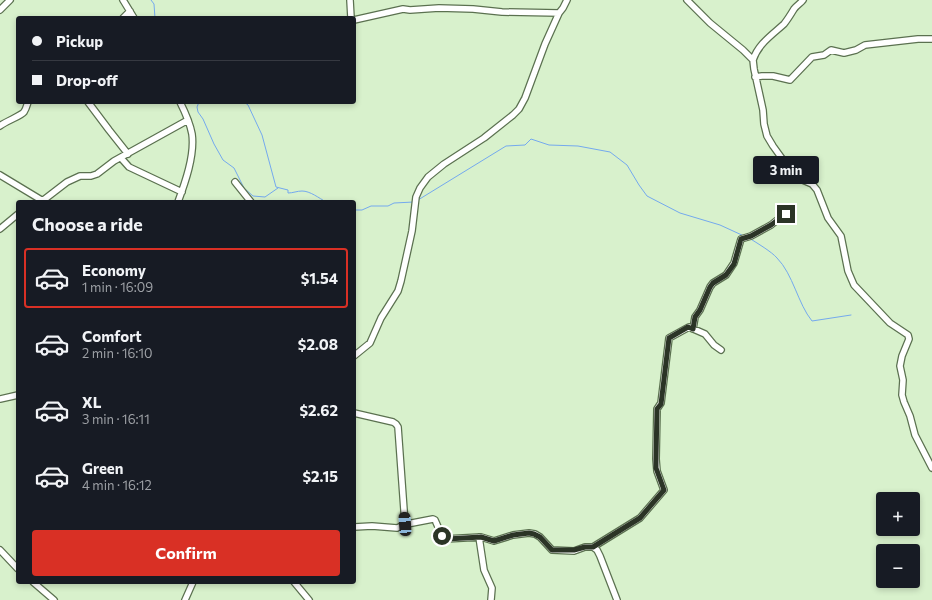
<!DOCTYPE html>
<meta charset="utf-8">
<style>
:root{--surface:#171b24;--page:#242831;--text:#f1f3f6;--muted:#9ea1a6;--line:#363941;--accent:#d93025}
body{margin:0;font-family:Commissioner,sans-serif;background:var(--page);color:var(--text);height:100vh;display:flex;flex-direction:column;font-size:15px;white-space:nowrap}
*{box-sizing:border-box;margin:0}
p{font-size:13px;color:var(--muted)}
.icon{flex:none;width:22px;height:22px;fill:none;stroke:currentColor;stroke-width:2;stroke-linecap:round;stroke-linejoin:round}
.map{position:relative;flex:1;overflow:hidden}
.sheet{position:absolute;left:16px;top:200px;width:340px;height:384px;display:flex;flex-direction:column;background:var(--surface);border-radius:4px;box-shadow:0 2px 6px #0003}
.sheet>*{flex:none}
.top-card{position:absolute;left:16px;top:16px;width:340px;height:88px;border-radius:4px;box-shadow:0 2px 6px #0003;display:grid;align-content:center;height:88px;padding:0 16px;background:var(--surface)}
.controls{position:absolute;left:876px;top:492px;display:grid;gap:8px}
.controls a{display:grid;place-items:center;width:44px;height:44px;border-radius:4px;background:var(--surface);box-shadow:0 2px 6px #0003;font-size:20px}
.end{position:absolute;width:18px;height:18px;margin:-9px;border:5px solid #2b3426;background:#fff;box-shadow:0 0 0 2px #fff}
.from{border-radius:50%}
.bubble{position:absolute;height:28px;border-radius:4px;background:var(--surface);box-shadow:0 2px 6px #0003;font-size:13px;font-weight:700;line-height:28px;text-align:center}
.car{position:absolute;width:12px;height:24px;margin:-12px -6px;border-radius:5px;box-shadow:0 0 3px 1px #0007;background:linear-gradient(#222 24%,#8ab4d8 0 40%,#222 0 76%,#8ab4d8 0 86%,#222 0)}
.top-card b{display:flex;align-items:center;gap:14px;height:38px;font-size:15px}
.top-card b+b{border-top:1px solid var(--line)}
.top-card i{width:10px;height:10px;background:var(--text)}
ul{padding:0;list-style:none}
li{display:flex;align-items:center;gap:12px;height:60px;margin:0 8px 6px;padding:0 8px;border:2px solid transparent;border-radius:4px}
li div{flex:1}
li b{display:block;font-size:15px}
li em{font-style:normal;font-weight:700}
li.selected{border-color:var(--accent)}
li>.icon{width:36px;height:36px;stroke-width:1.5}
h2{padding:0 16px;font-size:18px;line-height:48px}
.cta{display:flex;gap:8px;margin-top:auto;padding:8px 16px}
.cta a{flex:1;height:46px;border-radius:4px;background:var(--accent);color:#fff;font-size:16px;font-weight:700;line-height:46px;text-align:center}
.map>svg:first-child{display:block}
.lines{fill:none;stroke-linecap:round;stroke-linejoin:round}
.stream{stroke:#74a9ee;stroke-width:1}
.minor-casing{stroke:#5b7150;stroke-width:8}
.minor{stroke:#fff;stroke-width:5.5}
.route{stroke:#2b3426;stroke-width:5}
</style>
<div class="map">
<svg width="932" height="600" viewBox="0 0 932 600">
<rect width="100%" height="100%" fill="#d8f1cc"/>
<g class="lines">
<path class="stream" d="M151,0L154,4L155,18
M199,102L197,107L198,112L203,119L214,144L223,160L234,168L244,188L253,196L265,197L278,188
M244,102L248,105L262,135L276,187L288,190V193C293,193 297,191 302,191C310,191 319,198 326,202
M418,200L506,146L525,145L531,139L549,145L578,146L610,152L627,165L639,185L647,196L680,213L720,225L744,236
M354,210H362L371,206H388L394,203L414,202
M749,238C757,243 772,252 777,258C793,274 798,304 812,321L851,315"/>
<defs>
<path id="minor" d="M123,0L134,18
M350,0L351,18
M687,0L710,23L743,50L753,60L754,69L763,110L764,124L767,136L773,146L791,171L798,178L812,184L817,190L828,218L841,236L848,271L854,285L890,323L908,335L909,339L902,356L900,366L903,380L902,395L904,402L910,416L915,435L932,468
M0,10L10,0
M123,18L130,11
M354,20L403,9L410,10L439,8L473,9L502,12L559,13
M753,60C758,44 772,35 784,24C788,19 791,14 794,9C797,5 801,3 803,0
M755,77L762,76H773L790,80L812,57L824,55L831,50L844,53L856,50L865,45L918,39H932
M88,102L109,130L128,154
M0,126C6,121 21,116 24,112C26,109 27,105 28,102
M121,158L129,167L182,192
M0,175L43,201
M235,182L251,202
M41,202L67,182L80,176H91L97,174L114,161L188,120
M178,202C185,183 195,155 192,134C190,123 185,112 180,102
M0,229L18,214
M693,329L695,317L700,310L710,287L713,283L726,275L734,263L741,239L751,236L771,225L791,209
M354,356L370,343L381,318L398,291L401,281L412,231L416,197L420,188L428,177L444,164L484,138L513,115L519,109L525,98L545,44L559,13L563,8L567,0
M0,399L18,395
M354,413L393,422L396,424L398,427L405,524
M354,527L372,526L397,528L407,524L433,519L435,520L442,536L445,539L481,537L494,541L513,535L529,533L535,534L540,537L552,550L574,551L585,547H593L597,550L600,556L617,600
M479,537L484,570L492,588L491,600
M593,547L640,518L664,490L657,471L656,459L657,409L661,403L669,338L689,327L705,334L714,345L721,350
M0,550L18,569
M33,582L54,600
M294,582L309,600
M185,600L193,582"/>
</defs>
<use href="#minor" class="minor-casing"/>
<use href="#minor" class="minor"/>
</g>
<g class="lines">
<path class="route" d="M442,536L447,539L481,537L494,541L513,535L529,533L534,534L540,537L552,550H574L585,547H593L640,518L664,490L656,468V459L657,409L661,404L669,338L688,327L693,329L695,317L700,310L710,287L713,283L726,275L734,264L741,239L751,236L771,225L786,214"/>
</g>
</svg>
<div class="controls">
<a>+</a>
<a>−</a>
</div>
<i class="end from" style="left:442px;top:536px"></i>
<i class="end" style="left:786px;top:214px"></i>
<div class="bubble" style="left:753px;top:156px;width:66px">3 min</div>
<i class="car" style="left:405px;top:524px;rotate:356deg"></i>
<div class="top-card">
<b><i class="from"></i>Pickup</b>
<b><i></i>Drop-off</b>
</div>
<section class="sheet">
<h2>Choose a ride</h2>
<ul>
<li class="selected"><svg class="icon" aria-label="car" viewBox="0 0 24 24"><path d="M5 17H2v-5l4-1 3-4h7l3 4 3 1v5h-3M9 17h6M6 11h13"/><circle cx="7" cy="17" r="2"/><circle cx="17" cy="17" r="2"/></svg><div><b>Economy</b><p>1 min · 16:09</p></div><em>$1.54</em></li>
<li><svg class="icon" aria-label="car" viewBox="0 0 24 24"><path d="M5 17H2v-5l4-1 3-4h7l3 4 3 1v5h-3M9 17h6M6 11h13"/><circle cx="7" cy="17" r="2"/><circle cx="17" cy="17" r="2"/></svg><div><b>Comfort</b><p>2 min · 16:10</p></div><em>$2.08</em></li>
<li><svg class="icon" aria-label="car" viewBox="0 0 24 24"><path d="M5 17H2v-5l4-1 3-4h7l3 4 3 1v5h-3M9 17h6M6 11h13"/><circle cx="7" cy="17" r="2"/><circle cx="17" cy="17" r="2"/></svg><div><b>XL</b><p>3 min · 16:11</p></div><em>$2.62</em></li>
<li><svg class="icon" aria-label="car" viewBox="0 0 24 24"><path d="M5 17H2v-5l4-1 3-4h7l3 4 3 1v5h-3M9 17h6M6 11h13"/><circle cx="7" cy="17" r="2"/><circle cx="17" cy="17" r="2"/></svg><div><b>Green</b><p>4 min · 16:12</p></div><em>$2.15</em></li>
</ul>
<div class="cta"><a>Confirm</a></div>
</section>
</div>
